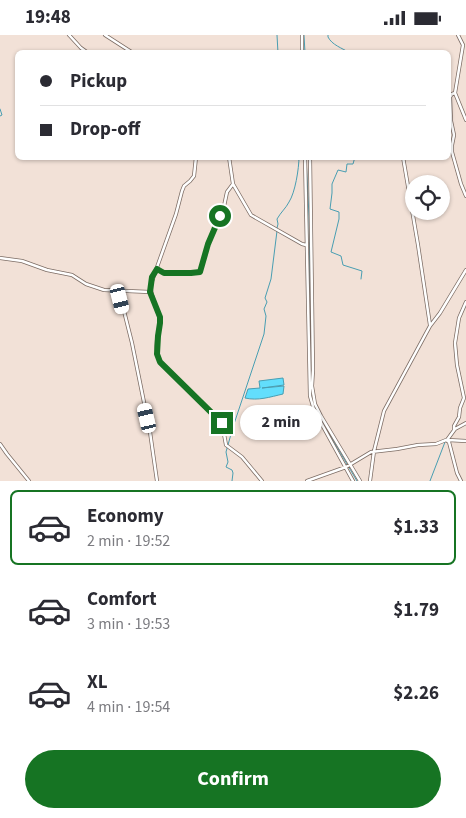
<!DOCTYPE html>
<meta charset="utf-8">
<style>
:root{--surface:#fff;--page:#f7f7f7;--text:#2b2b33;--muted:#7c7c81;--line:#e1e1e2;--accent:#167423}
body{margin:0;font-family:"Source Sans 3",sans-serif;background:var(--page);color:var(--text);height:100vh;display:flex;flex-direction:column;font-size:19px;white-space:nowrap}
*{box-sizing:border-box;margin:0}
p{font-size:16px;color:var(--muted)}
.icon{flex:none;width:28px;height:28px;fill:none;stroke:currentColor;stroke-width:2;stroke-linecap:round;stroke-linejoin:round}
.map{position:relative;height:446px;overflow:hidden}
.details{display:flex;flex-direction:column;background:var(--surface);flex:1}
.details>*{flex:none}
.top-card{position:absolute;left:15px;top:15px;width:436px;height:110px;border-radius:8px;box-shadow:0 1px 4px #0004;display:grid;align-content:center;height:110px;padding:0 25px;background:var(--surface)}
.controls{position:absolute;left:405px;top:140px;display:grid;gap:10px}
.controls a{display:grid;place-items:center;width:45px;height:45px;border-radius:50%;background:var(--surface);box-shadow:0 1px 4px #0004;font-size:25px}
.end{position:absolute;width:22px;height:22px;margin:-11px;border:6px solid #167423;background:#fff;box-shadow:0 0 0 2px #fff}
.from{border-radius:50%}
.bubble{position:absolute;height:35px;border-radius:18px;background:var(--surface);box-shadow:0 1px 4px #0004;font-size:16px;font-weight:700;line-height:35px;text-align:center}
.car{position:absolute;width:15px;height:30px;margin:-15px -8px;border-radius:6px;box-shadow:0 0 4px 1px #0007;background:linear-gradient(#fff 24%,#345 0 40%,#fff 0 76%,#345 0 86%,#fff 0)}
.top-card b{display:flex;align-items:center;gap:18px;height:48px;font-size:19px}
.top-card b+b{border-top:1px solid var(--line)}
.top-card i{width:12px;height:12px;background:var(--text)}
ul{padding:9px 0 0;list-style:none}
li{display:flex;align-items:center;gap:15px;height:75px;margin:0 10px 8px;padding:0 15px;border:2px solid transparent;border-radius:8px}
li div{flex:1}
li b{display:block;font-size:19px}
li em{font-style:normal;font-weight:700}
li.active{border-color:var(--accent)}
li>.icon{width:45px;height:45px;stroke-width:1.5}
.cta{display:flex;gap:10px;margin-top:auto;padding:10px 25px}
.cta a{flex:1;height:58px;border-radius:30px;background:var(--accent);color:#fff;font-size:20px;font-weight:700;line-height:58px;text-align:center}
.status{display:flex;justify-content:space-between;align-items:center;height:35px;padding:0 25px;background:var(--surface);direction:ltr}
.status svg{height:14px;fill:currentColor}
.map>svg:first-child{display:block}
.water{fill:#62defc;stroke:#499eb2}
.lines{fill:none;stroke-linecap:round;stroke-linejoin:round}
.stream{stroke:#499eb2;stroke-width:1}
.street-casing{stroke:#7c6c64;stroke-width:4}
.street{stroke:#fff;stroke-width:2.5}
.route{stroke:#167423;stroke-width:6}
</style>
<div class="status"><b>19:48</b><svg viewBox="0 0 49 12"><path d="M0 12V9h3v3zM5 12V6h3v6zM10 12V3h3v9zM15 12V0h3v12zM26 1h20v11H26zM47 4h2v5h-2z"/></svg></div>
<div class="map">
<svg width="466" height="446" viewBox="0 0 466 446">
<rect width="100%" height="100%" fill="#f2e1d7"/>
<path class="water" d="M283,343L284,350L262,353L284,351L283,359C270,362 258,366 245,363L248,354L260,353L259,346Z"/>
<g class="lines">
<path class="stream" d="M277,0L278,18
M304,0L305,18
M328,0V2C332,10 342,13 350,18
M0,74L2,80L0,81
M306,122L309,181L311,340
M355,122L353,129H347L346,137L338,135L332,149V158L330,174L339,177V184L331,217L341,221L343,230L362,236L361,244
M277,193L278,189L277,184C281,177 286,173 289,167C295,158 299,134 299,122
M234,389L264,299L266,281L264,274L267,267L265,263L271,244L277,196
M324,390L357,446
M232,446L233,438L232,435L226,432L228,427L226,417L233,392
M430,446L445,407"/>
<defs>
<path id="street" d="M69,0L81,13L88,18
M105,0L133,18
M302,0V18
M458,0L463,10L455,58L466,85
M455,58L452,59L450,62L451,86L454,100L452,110V117L461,149L466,161
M196,122L194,141L190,146L184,151L182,156L176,179L151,249C149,263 160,274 160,288C160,292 159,296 158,299C156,308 156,319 160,327L220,385L222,388L226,410L242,422L262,446
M229,122L233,149L251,180L302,209L306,210
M305,122L310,361L314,375L353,446
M310,122L313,335L312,351L315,369L321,381L360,446
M403,122L418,210L430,290
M0,223L22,226L47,235L72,240L86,249L104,255L150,257
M157,234L164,238H191L200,237L208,209L223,176L227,157L233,149
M123,256L121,264L132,308L150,397L157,446
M454,395V391L459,382L460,373L464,363L457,330L455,308L459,283L466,267
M447,405L455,394L466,388
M448,405L466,406
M0,409L7,419L29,446
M307,446L346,432L371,417L397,414L418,410L436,409L446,405L449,407L457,438L461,446
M370,446L374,416L384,376L430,291L440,278L466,235"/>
</defs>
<use href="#street" class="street-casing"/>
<use href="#street" class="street"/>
</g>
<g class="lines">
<path class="route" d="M220,181L208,209L200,237L191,238H164L157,234L152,242L150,257L160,282V288L158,301L157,319L160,327L222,388"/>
</g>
</svg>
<div class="controls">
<a><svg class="icon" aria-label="locate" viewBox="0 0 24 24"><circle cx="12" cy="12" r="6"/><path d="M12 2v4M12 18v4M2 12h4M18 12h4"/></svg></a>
</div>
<i class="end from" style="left:220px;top:181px"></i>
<i class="end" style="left:222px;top:388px"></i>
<div class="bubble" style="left:240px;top:370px;width:82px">2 min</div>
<i class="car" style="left:120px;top:264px;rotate:166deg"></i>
<i class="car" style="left:147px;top:383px;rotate:347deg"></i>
<div class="top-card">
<b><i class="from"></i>Pickup</b>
<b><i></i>Drop-off</b>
</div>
</div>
<section class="details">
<ul>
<li class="active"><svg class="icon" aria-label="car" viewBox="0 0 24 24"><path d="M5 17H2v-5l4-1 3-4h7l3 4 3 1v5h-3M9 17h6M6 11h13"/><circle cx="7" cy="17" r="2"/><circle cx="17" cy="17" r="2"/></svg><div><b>Economy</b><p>2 min · 19:52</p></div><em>$1.33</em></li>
<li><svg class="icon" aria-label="car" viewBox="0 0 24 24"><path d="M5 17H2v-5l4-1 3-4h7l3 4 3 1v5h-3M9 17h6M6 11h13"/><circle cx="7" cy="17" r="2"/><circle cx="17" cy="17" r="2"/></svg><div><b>Comfort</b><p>3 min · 19:53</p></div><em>$1.79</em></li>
<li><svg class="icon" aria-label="car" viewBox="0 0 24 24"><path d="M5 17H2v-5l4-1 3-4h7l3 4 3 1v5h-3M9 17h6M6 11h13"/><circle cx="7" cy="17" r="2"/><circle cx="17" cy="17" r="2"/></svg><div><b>XL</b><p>4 min · 19:54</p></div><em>$2.26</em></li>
</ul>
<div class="cta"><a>Confirm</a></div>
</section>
